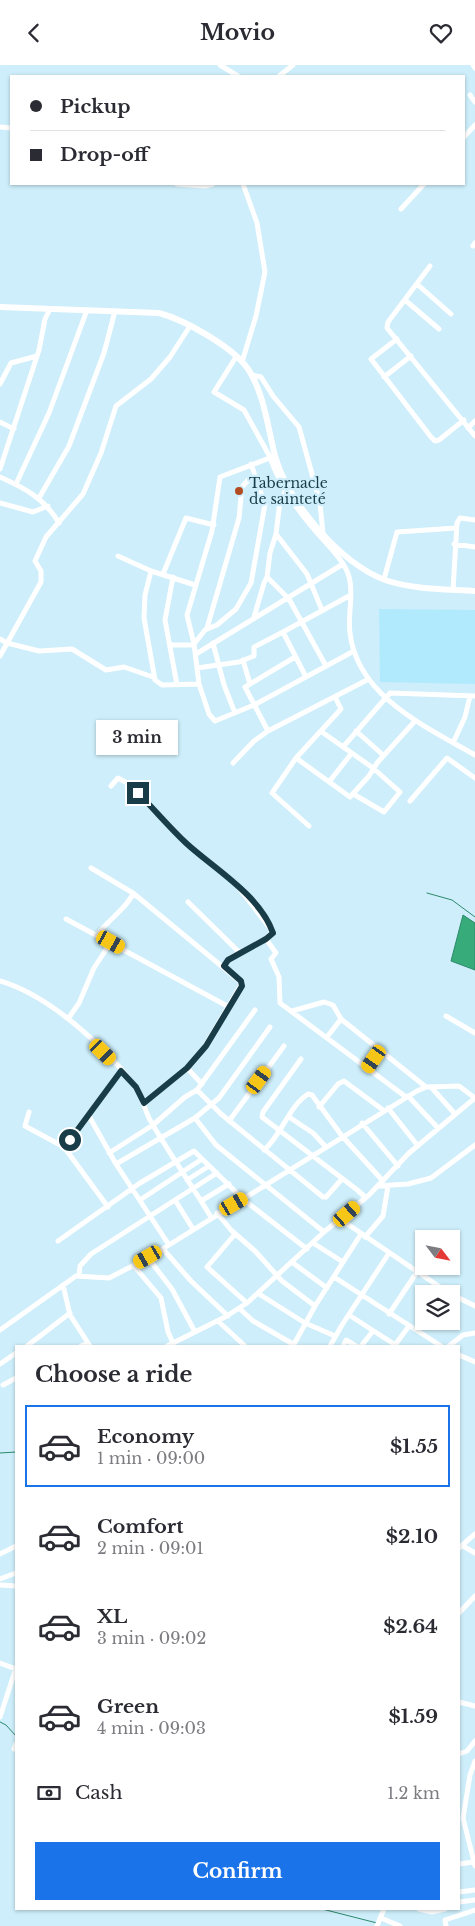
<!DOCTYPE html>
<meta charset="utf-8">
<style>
:root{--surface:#fff;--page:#f2f2f3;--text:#2b2b33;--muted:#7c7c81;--line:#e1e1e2;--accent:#1a73e8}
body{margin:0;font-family:"Libre Baskerville",serif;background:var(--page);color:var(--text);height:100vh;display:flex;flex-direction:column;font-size:19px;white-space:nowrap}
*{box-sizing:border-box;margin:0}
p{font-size:16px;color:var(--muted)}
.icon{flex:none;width:28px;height:28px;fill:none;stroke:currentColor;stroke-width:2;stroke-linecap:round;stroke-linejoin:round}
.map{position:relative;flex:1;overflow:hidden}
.drawer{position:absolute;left:15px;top:1280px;width:445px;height:565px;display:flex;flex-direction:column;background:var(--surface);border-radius:0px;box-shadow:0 1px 4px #0004}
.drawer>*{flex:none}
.banner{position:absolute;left:10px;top:10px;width:455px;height:110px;border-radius:0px;box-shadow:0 1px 4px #0004;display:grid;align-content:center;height:110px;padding:0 20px;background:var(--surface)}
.needle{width:32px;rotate:122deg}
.buttons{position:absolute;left:415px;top:1165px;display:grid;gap:10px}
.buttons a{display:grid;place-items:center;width:45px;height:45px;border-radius:0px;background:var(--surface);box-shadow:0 1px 4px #0004;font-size:25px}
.end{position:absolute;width:22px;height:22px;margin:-11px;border:6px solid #183d49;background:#fff;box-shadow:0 0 0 2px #fff}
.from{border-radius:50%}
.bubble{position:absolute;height:35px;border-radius:0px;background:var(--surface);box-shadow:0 1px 4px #0004;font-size:16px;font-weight:800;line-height:35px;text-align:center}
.car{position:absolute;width:15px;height:30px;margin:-15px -8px;border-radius:6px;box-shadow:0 0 4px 1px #0007;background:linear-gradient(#f5c518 24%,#345 0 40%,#f5c518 0 76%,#345 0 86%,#f5c518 0)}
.banner b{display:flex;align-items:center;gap:18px;height:48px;font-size:19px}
.banner b+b{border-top:1px solid var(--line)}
.banner i{width:12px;height:12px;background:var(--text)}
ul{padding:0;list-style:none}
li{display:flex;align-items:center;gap:15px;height:82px;margin:0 10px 8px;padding:0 10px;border:2px solid transparent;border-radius:0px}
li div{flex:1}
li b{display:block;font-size:19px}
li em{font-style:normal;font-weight:800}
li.active{border-color:var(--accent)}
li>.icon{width:45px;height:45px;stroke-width:1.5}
h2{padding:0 20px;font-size:22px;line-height:60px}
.pay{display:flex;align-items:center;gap:12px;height:55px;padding:0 20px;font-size:19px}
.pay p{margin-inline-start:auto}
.button{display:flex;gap:10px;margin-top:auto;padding:10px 20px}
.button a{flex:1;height:58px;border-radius:0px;background:var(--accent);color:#fff;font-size:20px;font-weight:800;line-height:58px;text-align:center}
header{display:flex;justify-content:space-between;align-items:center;height:65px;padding:0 20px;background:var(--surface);font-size:22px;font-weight:800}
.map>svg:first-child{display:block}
.built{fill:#b2eafd}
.water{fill:#38ab7b;stroke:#2e8a6c}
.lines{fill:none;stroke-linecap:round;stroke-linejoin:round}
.stream{stroke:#2e8a6c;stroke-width:1}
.minor{stroke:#fff;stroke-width:5}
.major{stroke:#fff;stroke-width:6}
.route{stroke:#183d49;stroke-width:6}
.poi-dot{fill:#b24d21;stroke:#cdeefa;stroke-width:2}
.labels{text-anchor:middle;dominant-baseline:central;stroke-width:4.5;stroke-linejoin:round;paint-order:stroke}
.poi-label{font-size:14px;fill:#183d49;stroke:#cdeefa;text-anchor:start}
</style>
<header><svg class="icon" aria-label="back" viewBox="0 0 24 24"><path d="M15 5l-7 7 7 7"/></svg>Movio<svg class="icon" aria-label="heart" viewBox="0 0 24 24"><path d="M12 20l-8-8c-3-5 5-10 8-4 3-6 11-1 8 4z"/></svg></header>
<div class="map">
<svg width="475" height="1861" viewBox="0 0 475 1861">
<rect width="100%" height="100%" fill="#cdeefa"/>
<path class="built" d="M379,544L475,545V619L380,617Z"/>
<path class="water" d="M463,850L475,858V905L451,896Z"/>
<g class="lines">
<path class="stream" d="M427,828L452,835L475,852
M0,1388L16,1387
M0,1657L6,1660L16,1671
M322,1844L377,1858"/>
<path class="minor" d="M220,0L238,11
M473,0L475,3
M279,11L293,0
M470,30L475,37
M0,62L11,63
M464,72L475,60
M177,119L205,121L213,119
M401,144L424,119
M473,181L475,178
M430,201L388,257L387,263L475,371
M417,219L451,249
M405,235L439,264
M397,274L371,294L431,372L435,376L439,375L464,355
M236,292L214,327L244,345L270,392
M242,297L256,251L265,207L257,158L243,119
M252,310L261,312L273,331L299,362L320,438L323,469
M384,312L411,291
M0,319L11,298L37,291
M0,357L14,364
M468,363L475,356
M275,391L220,412L212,466L187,550L194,579L199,619L209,649L215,656L254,640L354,586
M270,393C280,420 294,441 313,463C323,476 339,489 346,504C356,523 347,549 350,568C357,631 426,662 475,690
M0,404L39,285L45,254L50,244
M0,412C25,423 45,434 59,458
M16,419L49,348L87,245
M39,433L69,381L104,288L115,246
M0,438L33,447L48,441
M276,469L307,509L322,545
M454,479L475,482
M118,491L151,506L195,520
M151,506L145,530L144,553L155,615L162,620L199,619
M163,509L186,453L214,460
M173,512L165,555L177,620
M267,512L289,534L326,601
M384,514L397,467L456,463
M453,525L457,458L460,453L475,455
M254,552L264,518L267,512L270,488L276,469L280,436L285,427
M207,563L239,453L242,422L249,414L256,412
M0,574L7,578L39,586L72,584L106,605L124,602L153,612
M213,578L224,620L235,648
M194,579L205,565L217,560L236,544L251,518L265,439L251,399
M170,580H194
M196,589L343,499
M0,591L41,517V506L35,496L46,472L83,429L101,388L116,341L151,314L170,292L190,261
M243,595L250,619
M197,603L239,597L254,591V582L283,567
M306,612L283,567L349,531
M268,666L245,622L295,592
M356,666L383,690
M322,667L373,703L400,727L384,747L355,730
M453,678L465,652L470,631
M343,682L390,628L475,631
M296,693L350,732L369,711L377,698L415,656
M233,698L254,676L268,666L367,615
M329,717L351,689
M111,721L118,713L129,719L186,778L235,818L272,866L266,874L276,888L271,894L279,912L280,938L406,1032
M410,736L447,693L475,713
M309,761L272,728L296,693L341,644L335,632
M91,803L133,828L242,918L205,981L187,1003L144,1038
M188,837L240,888
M66,854L229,942
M97,870C106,857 129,841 133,828
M224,901L231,892L266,874
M0,916C48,930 104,980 134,1020C142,1030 144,1043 150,1055C169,1088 191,1119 211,1152
M292,946L324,937L333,940L341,954L426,1022
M446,951L475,968
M68,954L79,938L94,903L111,877
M327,972L341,954
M301,994L263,1047L262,1052L356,1124L363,1130L364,1134
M187,1003L202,1019
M368,1003L380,985
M431,1022L455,1049
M197,1025L221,1049L323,1132H326L342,1114
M408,1031L438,1063
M319,1042L338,1019L344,1016L383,1045
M388,1043L418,1081
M29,1047L25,1061L64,1082L121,1006
M89,1051L116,1099L169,1180
M289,1052L313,1068L325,1081
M195,1053L216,1080L324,1167
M229,1056L284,981
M362,1058L398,1101
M64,1082L108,1142
M264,1085C282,1070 288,1042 308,1029L312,1030L342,1071L383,1116
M109,1088L153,1060L185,1032L197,1025L255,945
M116,1099L195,1053L219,1033L270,962
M187,1115L209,1101
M378,1121L408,1119L431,1113L475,1080
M140,1135L202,1094
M175,1135L193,1164
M201,1136L229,1119
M217,1148L231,1165L255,1186L282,1216L315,1241
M336,1156L349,1160L450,1229
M235,1169L207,1202L247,1238
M365,1172L383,1151L388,1121
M58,1176L140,1118L194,1086L244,1135L307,1184
M313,1178L343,1197
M163,1184L191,1216L228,1251
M148,1193L172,1224L195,1267
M293,1198L327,1223
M134,1201L161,1233L168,1267L173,1278
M79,1211L80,1201L91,1189L217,1108
M334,1212L441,1281
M63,1220L70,1250L90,1281
M259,1229L305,1258L335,1271
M451,1229L475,1241
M240,1244L253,1256L293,1279
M389,1249L417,1207
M349,1250L397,1281
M218,1256L245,1281
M0,1265L76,1211L109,1213L148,1193L417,1026L426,1022L459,1021L475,1033
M418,1266L425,1256
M395,1280L409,1261
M27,1281L70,1248
M81,1281L88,1278
M167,1281L225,1252L247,1238L324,1167L369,1130L409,1088L475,1033
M293,1281L315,1241L361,1169
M330,1281L342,1260L389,1188
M343,1281L346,1275L356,1281
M361,1281L373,1266
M449,1281L463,1270L475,1268
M459,1290L475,1297
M0,1299L16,1288
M3,1320L16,1313
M463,1481L475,1488
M459,1483L475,1469
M0,1489L16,1481
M0,1514L16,1508
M0,1520L16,1521
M459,1548L475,1531
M0,1598L16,1604
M459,1637L475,1641
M0,1652L16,1603
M14,1684L16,1679
M459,1689L467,1686L475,1676
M475,1696L470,1710L463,1753L475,1801
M459,1799L473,1797
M459,1827L475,1825
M459,1837L475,1835
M419,1844L432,1847L445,1844
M381,1853L400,1861
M377,1861L384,1844
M446,1861L445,1855L475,1845"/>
<path class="major" d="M0,242L159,248C185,255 233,282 248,304C264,328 268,363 275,391C288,437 340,498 385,515C415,525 444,524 475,526"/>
</g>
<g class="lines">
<path class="route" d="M70,1075L121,1006L136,1022L144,1038L187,1003L206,981L242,921L241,916L224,901L228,895L266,874L273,868C260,830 213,803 186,778C169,762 154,744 138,728"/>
</g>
<circle class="poi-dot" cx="239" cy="426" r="5"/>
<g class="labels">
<g class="poi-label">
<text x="249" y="418">Tabernacle<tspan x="249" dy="16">de sainteté</tspan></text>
</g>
</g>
</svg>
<div class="buttons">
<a><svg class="needle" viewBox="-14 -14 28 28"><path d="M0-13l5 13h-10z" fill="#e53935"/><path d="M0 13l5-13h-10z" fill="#7c7c81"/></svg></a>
<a><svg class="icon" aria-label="layers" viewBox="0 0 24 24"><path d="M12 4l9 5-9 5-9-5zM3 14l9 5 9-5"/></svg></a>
</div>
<i class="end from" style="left:70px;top:1075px"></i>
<i class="end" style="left:138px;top:728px"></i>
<div class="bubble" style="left:96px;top:655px;width:82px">3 min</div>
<i class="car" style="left:111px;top:877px;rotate:119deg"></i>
<i class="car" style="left:103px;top:987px;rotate:134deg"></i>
<i class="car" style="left:374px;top:994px;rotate:215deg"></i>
<i class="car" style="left:259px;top:1015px;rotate:36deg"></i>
<i class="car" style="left:234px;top:1139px;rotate:60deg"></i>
<i class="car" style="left:347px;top:1149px;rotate:49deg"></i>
<i class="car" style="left:148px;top:1192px;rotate:240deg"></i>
<div class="banner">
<b><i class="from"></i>Pickup</b>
<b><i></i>Drop-off</b>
</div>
<section class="drawer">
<h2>Choose a ride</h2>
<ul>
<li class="active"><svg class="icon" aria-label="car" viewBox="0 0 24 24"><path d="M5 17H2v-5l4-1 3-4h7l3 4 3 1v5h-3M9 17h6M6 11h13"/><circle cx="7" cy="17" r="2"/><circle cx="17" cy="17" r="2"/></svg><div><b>Economy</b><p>1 min · 09:00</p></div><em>$1.55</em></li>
<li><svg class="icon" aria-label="car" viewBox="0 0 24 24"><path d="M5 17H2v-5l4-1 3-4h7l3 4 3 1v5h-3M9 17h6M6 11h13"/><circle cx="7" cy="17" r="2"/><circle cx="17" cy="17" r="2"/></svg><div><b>Comfort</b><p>2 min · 09:01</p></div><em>$2.10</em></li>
<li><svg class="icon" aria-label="car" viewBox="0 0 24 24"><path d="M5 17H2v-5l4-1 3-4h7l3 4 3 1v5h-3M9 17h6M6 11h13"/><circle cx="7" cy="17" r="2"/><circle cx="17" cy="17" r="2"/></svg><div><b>XL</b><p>3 min · 09:02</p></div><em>$2.64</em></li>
<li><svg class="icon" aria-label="car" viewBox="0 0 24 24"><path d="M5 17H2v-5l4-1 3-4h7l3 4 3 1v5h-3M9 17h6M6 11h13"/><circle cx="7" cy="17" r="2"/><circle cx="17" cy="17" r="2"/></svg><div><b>Green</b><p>4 min · 09:03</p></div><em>$1.59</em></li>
</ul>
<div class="pay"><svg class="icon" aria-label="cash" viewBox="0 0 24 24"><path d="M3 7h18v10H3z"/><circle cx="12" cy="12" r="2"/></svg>Cash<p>1.2 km</p></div>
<div class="button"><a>Confirm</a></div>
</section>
</div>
